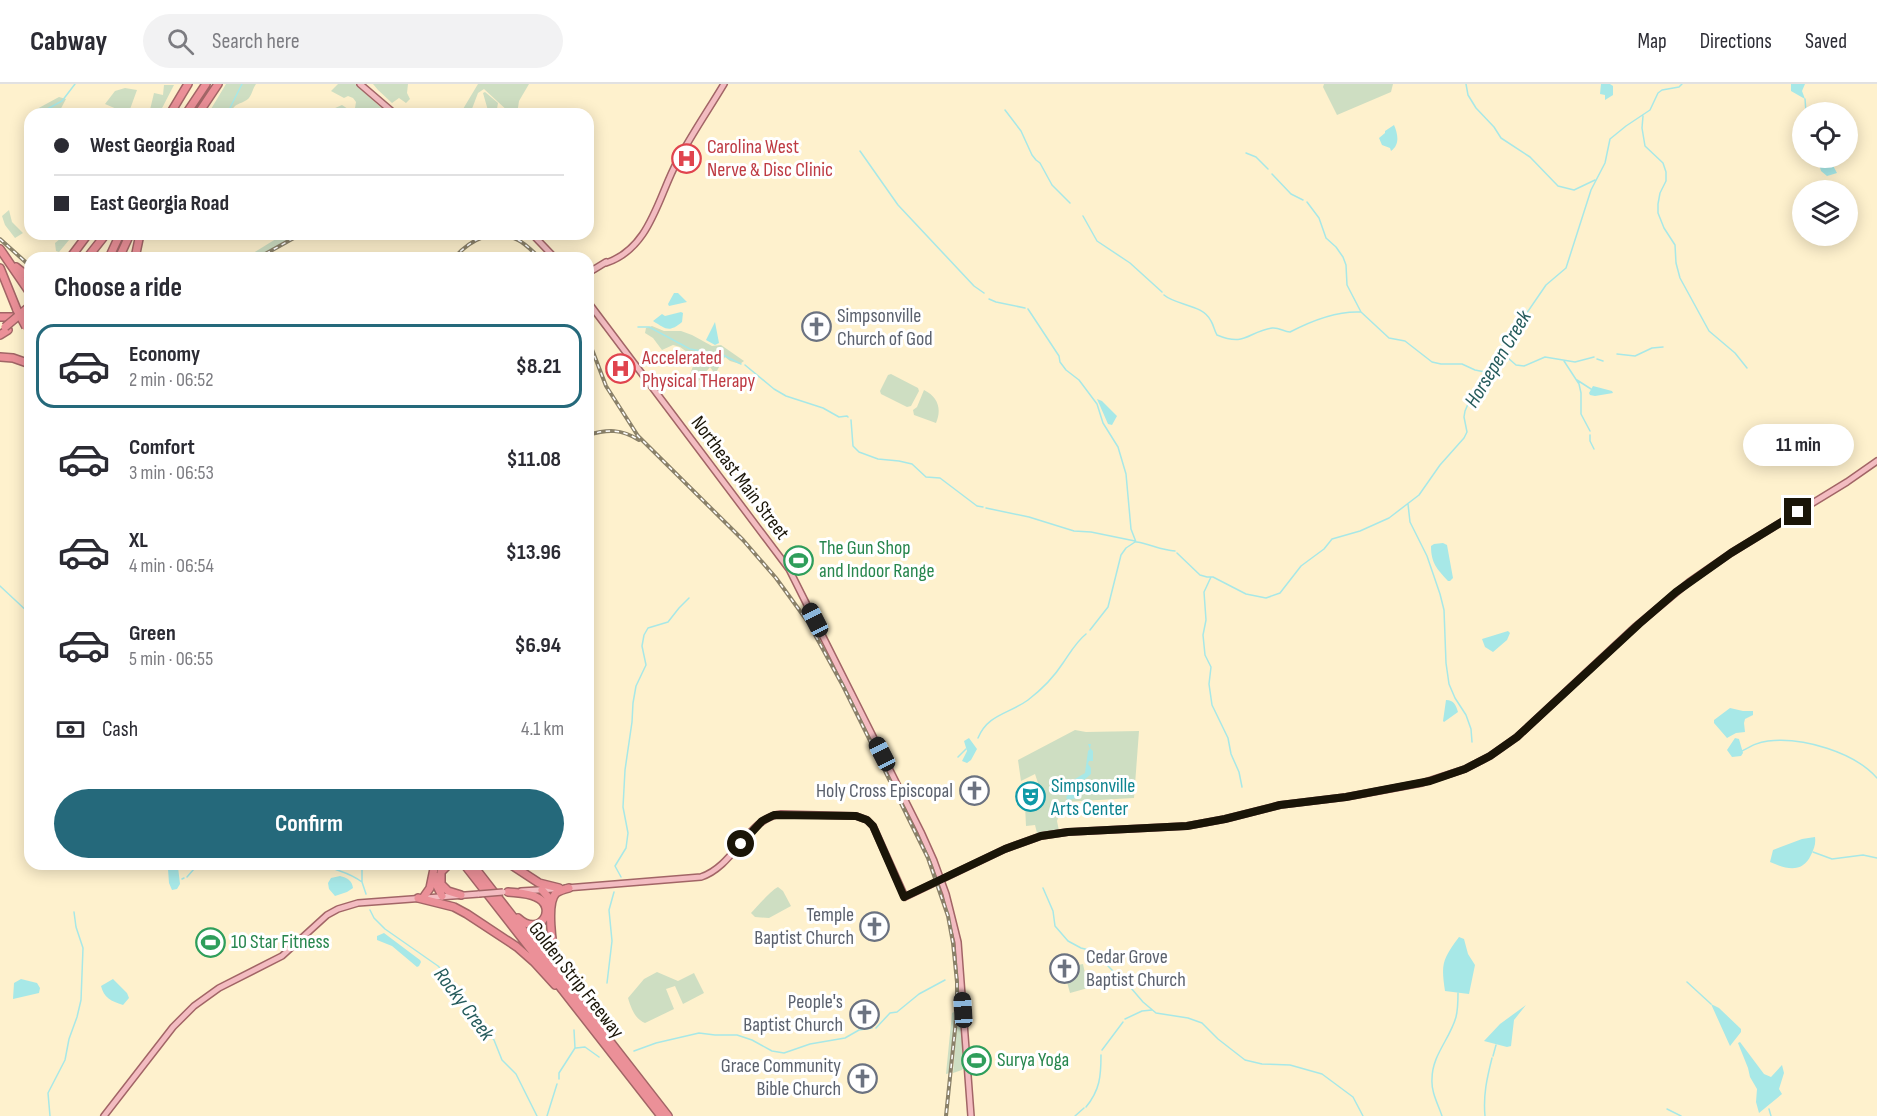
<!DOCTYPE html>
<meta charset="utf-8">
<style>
:root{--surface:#fff;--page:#f2f2f3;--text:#2b2b33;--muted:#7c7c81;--line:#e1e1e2;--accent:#25697b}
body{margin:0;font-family:"Sofia Sans Condensed",sans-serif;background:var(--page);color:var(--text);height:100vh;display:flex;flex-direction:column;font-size:22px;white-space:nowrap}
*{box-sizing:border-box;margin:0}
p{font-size:20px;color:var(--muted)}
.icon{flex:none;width:33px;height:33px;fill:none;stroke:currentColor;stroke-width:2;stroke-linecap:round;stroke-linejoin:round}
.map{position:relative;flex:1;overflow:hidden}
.details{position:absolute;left:24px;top:168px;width:570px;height:618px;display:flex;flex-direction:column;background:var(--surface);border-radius:18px;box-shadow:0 3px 15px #0003}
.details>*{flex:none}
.top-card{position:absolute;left:24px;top:24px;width:570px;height:132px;border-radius:18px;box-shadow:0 3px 15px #0003;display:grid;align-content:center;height:132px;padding:0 30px;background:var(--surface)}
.fabs{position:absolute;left:1792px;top:18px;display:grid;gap:12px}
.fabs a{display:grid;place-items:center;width:66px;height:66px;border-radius:50%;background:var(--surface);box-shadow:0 3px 15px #0003;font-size:30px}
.end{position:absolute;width:27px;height:27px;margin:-14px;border:8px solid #1a1508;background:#fff;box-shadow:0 0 0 3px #fff}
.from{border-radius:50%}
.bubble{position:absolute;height:42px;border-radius:21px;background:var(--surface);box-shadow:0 3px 15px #0003;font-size:20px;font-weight:700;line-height:42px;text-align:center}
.car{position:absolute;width:18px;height:36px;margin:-18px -9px;border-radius:8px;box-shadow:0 0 4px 2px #0007;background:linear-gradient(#222 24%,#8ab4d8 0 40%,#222 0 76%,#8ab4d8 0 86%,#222 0)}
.top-card b{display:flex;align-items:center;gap:21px;height:57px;font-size:22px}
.top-card b+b{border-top:2px solid var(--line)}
.top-card i{width:15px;height:15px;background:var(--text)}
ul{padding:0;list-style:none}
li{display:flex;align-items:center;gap:18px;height:84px;margin:0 12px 9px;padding:0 18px;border:3px solid transparent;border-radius:18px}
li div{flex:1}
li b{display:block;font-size:22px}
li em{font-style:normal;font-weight:700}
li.active{border-color:var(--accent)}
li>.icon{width:54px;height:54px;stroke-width:1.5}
h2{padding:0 30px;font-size:27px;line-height:72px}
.pay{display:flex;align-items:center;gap:15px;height:66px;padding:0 30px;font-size:22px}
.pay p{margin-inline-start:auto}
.primary-button{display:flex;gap:12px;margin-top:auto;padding:12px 30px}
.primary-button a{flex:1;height:69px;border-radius:36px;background:var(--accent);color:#fff;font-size:24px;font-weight:700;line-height:69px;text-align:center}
header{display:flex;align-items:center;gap:36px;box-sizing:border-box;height:84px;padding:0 30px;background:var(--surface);border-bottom:2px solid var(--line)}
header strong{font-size:28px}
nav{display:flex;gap:33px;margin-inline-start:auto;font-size:21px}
.search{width:420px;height:54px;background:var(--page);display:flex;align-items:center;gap:15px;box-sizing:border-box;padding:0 21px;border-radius:33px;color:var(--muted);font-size:22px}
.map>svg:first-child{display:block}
.green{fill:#cedec2}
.water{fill:#a7e8e7}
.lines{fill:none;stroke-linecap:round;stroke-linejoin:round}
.stream{stroke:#a7e8e7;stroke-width:1.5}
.major-casing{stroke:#a26566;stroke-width:8}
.highway-casing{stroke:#a26566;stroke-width:10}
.major{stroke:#f3bcc1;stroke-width:5}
.highway{stroke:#eb9098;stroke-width:7}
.rail-casing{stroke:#8a8169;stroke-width:4}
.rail{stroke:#fff;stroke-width:1.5;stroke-dasharray:4.5;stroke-linecap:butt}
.major-bridge-casing{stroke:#a26566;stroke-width:8;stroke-linecap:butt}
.highway-bridge-casing{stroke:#a26566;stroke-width:10;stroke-linecap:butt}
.major-bridge{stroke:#f3bcc1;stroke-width:5}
.highway-bridge{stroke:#eb9098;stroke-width:7}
.route{stroke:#1a1508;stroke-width:8}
.labels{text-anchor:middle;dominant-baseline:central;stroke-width:6;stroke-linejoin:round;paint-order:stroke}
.health-label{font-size:20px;fill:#be3a42;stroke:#fff;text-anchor:start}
.worship-label{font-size:20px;fill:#5b616d;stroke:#fff;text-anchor:end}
.street-label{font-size:20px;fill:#1a1508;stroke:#fff}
.leisure-label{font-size:20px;fill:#27864d;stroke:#fff;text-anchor:start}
.culture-label{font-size:20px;fill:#0d838f;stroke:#fff;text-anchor:start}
.water-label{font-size:21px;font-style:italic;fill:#255b5c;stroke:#fff}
</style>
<header>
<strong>Cabway</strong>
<div class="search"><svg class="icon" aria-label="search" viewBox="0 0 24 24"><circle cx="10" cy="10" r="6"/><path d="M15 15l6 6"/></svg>Search here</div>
<nav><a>Map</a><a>Directions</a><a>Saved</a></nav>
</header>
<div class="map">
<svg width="1877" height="1032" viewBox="0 0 1877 1032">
<rect width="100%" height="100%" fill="#fef1cd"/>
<path class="green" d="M226,0H256C253,4 252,10 249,14C242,21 233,18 231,30H208Z
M338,0H355L388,30H326V28L342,21L348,25L355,24L356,18L353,14L348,12L344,14L331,7Z
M373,0H408L407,9L410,15L406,19L399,14L392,19L378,6Z
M478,0H529L519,17L517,30H511L484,5L478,9L470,30H460Z
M1324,0H1393L1391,8L1337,31L1323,3Z
M164,1H174L159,30H149L154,9L163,11Z
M125,4L137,6L129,28L126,29L105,20L115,7Z
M485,8L498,19L497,25L489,30L483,9Z
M59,13L66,15L58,30H36L35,26Z
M9,126L12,138L23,149L15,154L5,141L2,132Z
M66,150H74L59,168L56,167L55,159Z
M284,150H299L254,174H245Z
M652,242L664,247H681L692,251L712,262L721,261L744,277L740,280L730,277L725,273L715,290L710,283L696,300L687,299L693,282L694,273L680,263L673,261L662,266L653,254L645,249L646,244Z
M891,290L918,304L919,307L911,322L907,323L881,310L880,307L888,291Z
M924,306C938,313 942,325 936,339L914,331L913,326L917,323Z
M1075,646L1086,648L1139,647L1134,714L1063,718L1057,737L1059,747L1037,749L1035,741L1026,742L1025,721H1027L1028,726L1038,725L1041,720L1039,702L1035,690L1021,697L1018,676Z
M778,803L783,807L791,822L769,834L755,833L751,829C758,822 770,807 778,803Z
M1083,880L1088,904L1070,909L1067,898L1073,897L1072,882Z
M657,888L678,897L694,889L704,909L683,920L675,902L666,905L674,925L645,939C635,935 631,924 628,914L644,895Z
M956,927L950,989L946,990L952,929Z
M958,927L961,928L965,982L962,986L953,989Z"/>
<path class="water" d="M1601,0H1610L1613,2V11L1605,16V11L1600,10Z
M1791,0H1805L1802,7L1805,15L1791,7Z
M1394,41C1398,50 1400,61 1391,67L1390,64L1382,61L1379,54L1385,49V47Z
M1830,76L1837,89L1827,92L1821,87L1819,80Z
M674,209H678L687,218L669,222L668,220Z
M681,228L683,229L682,238C669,249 666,245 653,237L662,230L665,232Z
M715,238L719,259L715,261L706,256Z
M1593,302L1612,307L1613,309L1595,312L1590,311L1589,309Z
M1097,315L1102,317L1117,332L1112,341L1108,340Z
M1443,459L1447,461L1453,494L1450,497H1448C1437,485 1431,479 1431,462L1434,460Z
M1508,547L1510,549L1507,556L1493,568L1485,563L1482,555Z
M1446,616C1454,616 1456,621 1458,628L1444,638L1443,637Z
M1730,624L1743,627H1753V631L1745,635L1744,639L1745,648L1736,649L1727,654L1714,639V636Z
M969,654L977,665L971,676L967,679L962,677L967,667L964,657Z
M1735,654L1739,655L1743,669L1741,672L1732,673L1727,666Z
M1088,660H1091L1090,664L1093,667V677H1089L1088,680L1091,684V690L1084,696L1076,695L1071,704L1077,714L1068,716L1066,714L1069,708L1066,707L1065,701L1085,689L1088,667L1090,665Z
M1815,753C1816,760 1814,765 1811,771C1802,790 1786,785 1770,778L1773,766L1802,755Z
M172,781H176L178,783L180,800L177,805L172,806L169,799L168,785Z
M340,792C347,794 352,796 353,804L347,808L335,812L329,805L328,799L331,794Z
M384,849L420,876L421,878L419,882L417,883L392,862L377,856V852Z
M1459,853L1464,855L1468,870L1475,881L1469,910L1445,907C1441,880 1442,876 1459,853Z
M21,895L37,899L40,904L39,909L13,915L14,899Z
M113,895L127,909L129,914L123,921C111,917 104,914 101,902Z
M1711,920L1719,924L1741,945V948L1730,962Z
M1526,921L1514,936L1511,962L1507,963L1484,957L1500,940Z
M1740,958L1764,990L1771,993L1782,981L1784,989L1779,1005L1782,1010L1759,1029L1756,1018L1757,1005L1750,993L1748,984L1738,959Z"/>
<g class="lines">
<path class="stream" d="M1466,0L1468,11L1476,24L1494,43L1501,54L1530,73L1558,102L1574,106L1595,96
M1805,15L1806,28
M1005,26L1021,47L1032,71L1036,76L1040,79L1052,101L1070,119
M38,30L62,17L75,0
M227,30L242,0
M1643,32L1642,44L1645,62L1663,79L1666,88V97L1660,109L1658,120V129L1664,144L1675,161L1676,179L1680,194L1709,247L1735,269L1747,284
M860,67L898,121L974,202L984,209
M1246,69L1256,73L1268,85
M1272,90L1291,110L1303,116
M1307,118L1319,134L1326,154L1336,163L1343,173L1346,181L1347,201L1361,228L1389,254L1405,257L1432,278L1441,280H1462L1475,286L1485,288
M1083,132L1097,157L1130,179L1162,208
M1164,211C1177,222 1203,220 1211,237C1214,242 1214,246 1217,251C1246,263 1247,248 1272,244C1279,243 1284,248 1290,248C1311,237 1336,227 1360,228
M989,215L996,218L1025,224
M1028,225L1059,272L1060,278L1066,286L1079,296L1097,320L1103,339L1118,363L1126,390L1131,445L1136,458
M638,243H649L690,265L723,271L741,280
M1502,263L1508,274L1516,281L1524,282L1545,273L1575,278L1594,273
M1617,270L1635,272L1652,264L1663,263
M1597,275L1603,277
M1564,277L1579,300L1581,309V330L1590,347
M745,281L774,305L786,312L823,324L839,333L847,332L848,333
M1577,296L1591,305
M851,336L853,362L859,368L878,375L899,377L912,380L926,393L940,394L977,422L983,423
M1590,351V357L1594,365
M1408,420L1410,438L1427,472L1440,510L1444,526L1446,579L1449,600L1455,614L1466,631L1471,645L1472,658
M986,424L1029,433L1074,447L1091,448L1135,457
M1137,458C1150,460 1161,466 1175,467
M1177,469L1200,491L1207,493H1213L1246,510L1266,514L1280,509L1301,482L1324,465L1332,455L1360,447L1389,434L1419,411L1440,381L1464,354L1467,348L1464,333L1465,327L1474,306L1499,268C1501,260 1511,253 1512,244L1524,233L1546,201L1566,184L1591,106L1605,79L1610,55L1626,42L1650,26L1658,9L1662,6L1679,3L1682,0
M1211,493L1204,508L1206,536L1203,551L1205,571L1211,583L1209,600L1212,621L1228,654L1231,670L1239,688L1242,703
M0,502L30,530
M1090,546L1108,523L1121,471L1126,464L1135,458
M978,654C988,630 1009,630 1028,616C1041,606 1054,593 1063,579C1070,569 1076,558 1086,550
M1742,667C1751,662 1758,658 1768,657C1803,653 1854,668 1877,694
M958,673L966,665
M1813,768L1832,775L1863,771L1877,774
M323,780C338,788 347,787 362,798
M362,780V798L366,810
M187,793L194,785L203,780
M621,793L615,782L626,764L628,749L623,723L625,686L632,638L633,619L636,602L646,581L642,562L644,551L648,544L668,538L679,524L689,514
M182,795L184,794
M1043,804L1053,827L1055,842L1068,857L1081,864L1089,866L1105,879
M370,826L374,834L385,845L438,882L454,899L461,912L494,956L502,976L516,990L537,1032
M1107,881L1128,902
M1687,898L1711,920
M607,899L612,857L609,826L614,808
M1131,904L1143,918L1156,929L1188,934L1202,939L1218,955L1245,976L1262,980L1290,981L1322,990L1353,1013L1363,1032
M1125,935L1142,927L1152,926
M876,944L890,929L897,928L919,910L945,896
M576,964L585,963L599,973
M1102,966L1123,938
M634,967L656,959L699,949L715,951H737L752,956L772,967L784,969L810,960L845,954L859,946L872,944
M1493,972L1496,961
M559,995V989L575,964L574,946
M1086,1023C1100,1006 1101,992 1101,971
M1667,1025L1681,1032
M1769,1025L1771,1032
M50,1032L48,1009L65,976L69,955L77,933L81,916L83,864L76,843L74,828
M547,1032L557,1000
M1075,1032L1084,1024
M1442,1032C1438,1020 1431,1008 1432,995C1432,971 1450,955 1456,933C1458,925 1458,917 1458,909
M1485,1032C1483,1011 1487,994 1492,974"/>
<defs>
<path id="major" d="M360,0L395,30
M532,150L555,174
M606,179C651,164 658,112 678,76C692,50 709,25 724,0
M588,189L606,178
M588,218L789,485L921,748L934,777L946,810L958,858L971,1032
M566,804L701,793C735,782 747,734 781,730L856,732L867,736L873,742L905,813L1005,765L1041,752L1068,748L1187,742L1225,735L1280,721L1346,713L1422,699L1465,685L1490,672L1517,653L1636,542L1689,498L1731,469L1847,398L1877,377
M521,807L554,805
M104,1032L173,943L194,922L219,904L282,872L327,831L338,825L358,819L479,810"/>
<path id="highway" d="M170,30L188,0
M186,30L206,0
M198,30L218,0
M0,165L30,209
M70,174L88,150
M87,174L106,150
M109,174L120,150
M119,174L130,150
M135,174L140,150
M16,183L30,194
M0,184L17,226
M0,233H22L30,235
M0,251L8,246
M0,273L13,274L30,280
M449,780L441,788V800L448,807L461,811
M464,780L661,1032
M472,780L668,1032
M510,780L539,799L559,804
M435,792L436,800L442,812
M542,806L548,813L550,821
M508,808C517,809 528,809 536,813C558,822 541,855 518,834
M418,814L454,823L467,830L517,863L534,878L555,901
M423,814L430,804L435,780
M567,895C563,888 559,882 556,874C552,862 546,819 556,809C559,807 565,805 569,804"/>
</defs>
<use href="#major" class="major-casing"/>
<use href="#highway" class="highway-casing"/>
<use href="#major" class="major"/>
<use href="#highway" class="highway"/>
<defs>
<path id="rail" d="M0,155L30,182
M258,174L301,150
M454,174C470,156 493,143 518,156C526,160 533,168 540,174
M588,255L606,302L638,352L743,456L776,494L808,538L843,602L928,774L948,832L953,859L957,898V926L946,1032
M588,351C608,345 621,345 639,356"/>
</defs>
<use href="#rail" class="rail-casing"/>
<use href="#rail" class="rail"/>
<defs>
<path id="major-bridge" d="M479,810L503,808"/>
<path id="highway-bridge" d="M17,226L26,243
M5,243L30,222"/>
</defs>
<use href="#major-bridge" class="major-bridge-casing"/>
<use href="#highway-bridge" class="highway-bridge-casing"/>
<use href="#major-bridge" class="major-bridge"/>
<use href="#highway-bridge" class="highway-bridge"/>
</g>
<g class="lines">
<path class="route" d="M741,760L762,737L774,731L856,732L867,736L873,742L904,813L1005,765L1041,752L1068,748L1187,742L1225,735L1280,721L1346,713L1430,697L1465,685L1490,672L1517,653L1639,540L1676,508L1731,469L1798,428"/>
</g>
<defs>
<symbol id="hospital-ring" viewBox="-11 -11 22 22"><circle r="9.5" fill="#fff" stroke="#e0444e" stroke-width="1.5"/><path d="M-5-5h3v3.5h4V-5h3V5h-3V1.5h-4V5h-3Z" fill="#e0444e"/></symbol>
<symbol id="church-ring" viewBox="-11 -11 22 22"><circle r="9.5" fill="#fff" stroke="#6b7280" stroke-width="1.5"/><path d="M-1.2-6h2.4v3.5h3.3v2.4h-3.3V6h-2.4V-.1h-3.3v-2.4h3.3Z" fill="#6b7280"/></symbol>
<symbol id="stadium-ring" viewBox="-11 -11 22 22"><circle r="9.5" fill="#fff" stroke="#2e9e5b" stroke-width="1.5"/><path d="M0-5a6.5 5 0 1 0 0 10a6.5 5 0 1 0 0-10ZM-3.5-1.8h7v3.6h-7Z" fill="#2e9e5b"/></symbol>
<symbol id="theatre-ring" viewBox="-11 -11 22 22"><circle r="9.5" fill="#fff" stroke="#0f9aa8" stroke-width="1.5"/><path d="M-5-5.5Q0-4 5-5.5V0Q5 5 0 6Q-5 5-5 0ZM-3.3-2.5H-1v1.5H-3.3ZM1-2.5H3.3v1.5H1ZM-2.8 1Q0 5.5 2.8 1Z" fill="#0f9aa8"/></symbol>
</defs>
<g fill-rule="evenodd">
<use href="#hospital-ring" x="670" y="58" width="33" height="33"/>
<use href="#church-ring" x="800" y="226" width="33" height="33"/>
<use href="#hospital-ring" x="604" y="268" width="33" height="33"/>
<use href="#stadium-ring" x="782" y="460" width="33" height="33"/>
<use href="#church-ring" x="958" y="690" width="33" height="33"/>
<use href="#theatre-ring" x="1014" y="696" width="33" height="33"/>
<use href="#church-ring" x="858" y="826" width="33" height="33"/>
<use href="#stadium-ring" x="194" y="842" width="33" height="33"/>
<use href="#church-ring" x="1048" y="868" width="33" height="33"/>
<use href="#church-ring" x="848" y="914" width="33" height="33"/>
<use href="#stadium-ring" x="960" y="960" width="33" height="33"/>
<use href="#church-ring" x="846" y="978" width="33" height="33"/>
</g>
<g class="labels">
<g class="health-label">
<text x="707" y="63">Carolina West<tspan x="707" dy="23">Nerve &amp; Disc Clinic</tspan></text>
<text x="642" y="274">Accelerated<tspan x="642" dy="23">Physical THerapy</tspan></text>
</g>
<g class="worship-label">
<text x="837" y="232" text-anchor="start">Simpsonville<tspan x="837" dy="23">Church of God</tspan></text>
<text x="953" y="707">Holy Cross Episcopal</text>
<text x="854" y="831">Temple<tspan x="854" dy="23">Baptist Church</tspan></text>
<text x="1086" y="873" text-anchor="start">Cedar Grove<tspan x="1086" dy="23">Baptist Church</tspan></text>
<text x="843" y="918">People's<tspan x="843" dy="23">Baptist Church</tspan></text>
<text x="841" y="982">Grace Community<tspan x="841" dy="23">Bible Church</tspan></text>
</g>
<g class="street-label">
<text transform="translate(740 394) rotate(53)">Northeast Main Street</text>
<text transform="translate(576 896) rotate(52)">Golden Strip Freeway</text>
</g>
<g class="leisure-label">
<text x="819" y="464">The Gun Shop<tspan x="819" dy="23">and Indoor Range</tspan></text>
<text x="231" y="858">10 Star Fitness</text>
<text x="997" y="976">Surya Yoga</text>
</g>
<g class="culture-label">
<text x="1051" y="702">Simpsonville<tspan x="1051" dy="23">Arts Center</tspan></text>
</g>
<g class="water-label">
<text transform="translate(1498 275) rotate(-59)">Horsepen Creek</text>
<text transform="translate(464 920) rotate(53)">Rocky Creek</text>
</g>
</g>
</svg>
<div class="fabs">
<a><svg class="icon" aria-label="locate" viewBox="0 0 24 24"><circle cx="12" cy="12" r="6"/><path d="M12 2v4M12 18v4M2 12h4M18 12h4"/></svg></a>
<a><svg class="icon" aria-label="layers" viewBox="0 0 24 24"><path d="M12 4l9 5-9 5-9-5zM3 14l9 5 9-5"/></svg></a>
</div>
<i class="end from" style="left:741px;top:760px"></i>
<i class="end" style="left:1798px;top:428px"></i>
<div class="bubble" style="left:1743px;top:340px;width:111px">11 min</div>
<i class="car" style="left:815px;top:536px;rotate:333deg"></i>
<i class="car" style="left:882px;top:670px;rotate:333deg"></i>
<i class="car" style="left:963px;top:926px;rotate:356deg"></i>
<div class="top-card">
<b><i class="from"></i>West Georgia Road</b>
<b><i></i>East Georgia Road</b>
</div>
<section class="details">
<h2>Choose a ride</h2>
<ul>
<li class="active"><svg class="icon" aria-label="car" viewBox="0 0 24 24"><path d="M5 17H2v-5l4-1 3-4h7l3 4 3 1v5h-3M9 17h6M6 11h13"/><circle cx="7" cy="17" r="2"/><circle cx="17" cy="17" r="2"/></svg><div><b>Economy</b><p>2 min · 06:52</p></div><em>$8.21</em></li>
<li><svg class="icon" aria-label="car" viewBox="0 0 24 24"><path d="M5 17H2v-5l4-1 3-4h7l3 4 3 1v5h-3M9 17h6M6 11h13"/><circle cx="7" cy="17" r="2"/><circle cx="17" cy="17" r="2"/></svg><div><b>Comfort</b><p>3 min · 06:53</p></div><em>$11.08</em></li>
<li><svg class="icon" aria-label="car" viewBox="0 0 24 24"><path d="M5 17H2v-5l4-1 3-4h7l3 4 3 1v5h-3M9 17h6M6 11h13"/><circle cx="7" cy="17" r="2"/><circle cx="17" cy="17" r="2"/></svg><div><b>XL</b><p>4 min · 06:54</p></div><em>$13.96</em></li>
<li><svg class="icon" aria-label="car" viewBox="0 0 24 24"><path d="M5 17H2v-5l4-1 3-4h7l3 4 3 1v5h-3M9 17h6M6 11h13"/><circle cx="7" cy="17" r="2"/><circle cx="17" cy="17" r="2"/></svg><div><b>Green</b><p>5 min · 06:55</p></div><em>$6.94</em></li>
</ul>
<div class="pay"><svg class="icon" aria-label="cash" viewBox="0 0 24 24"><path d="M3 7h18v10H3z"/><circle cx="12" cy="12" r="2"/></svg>Cash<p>4.1 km</p></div>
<div class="primary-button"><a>Confirm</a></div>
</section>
</div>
